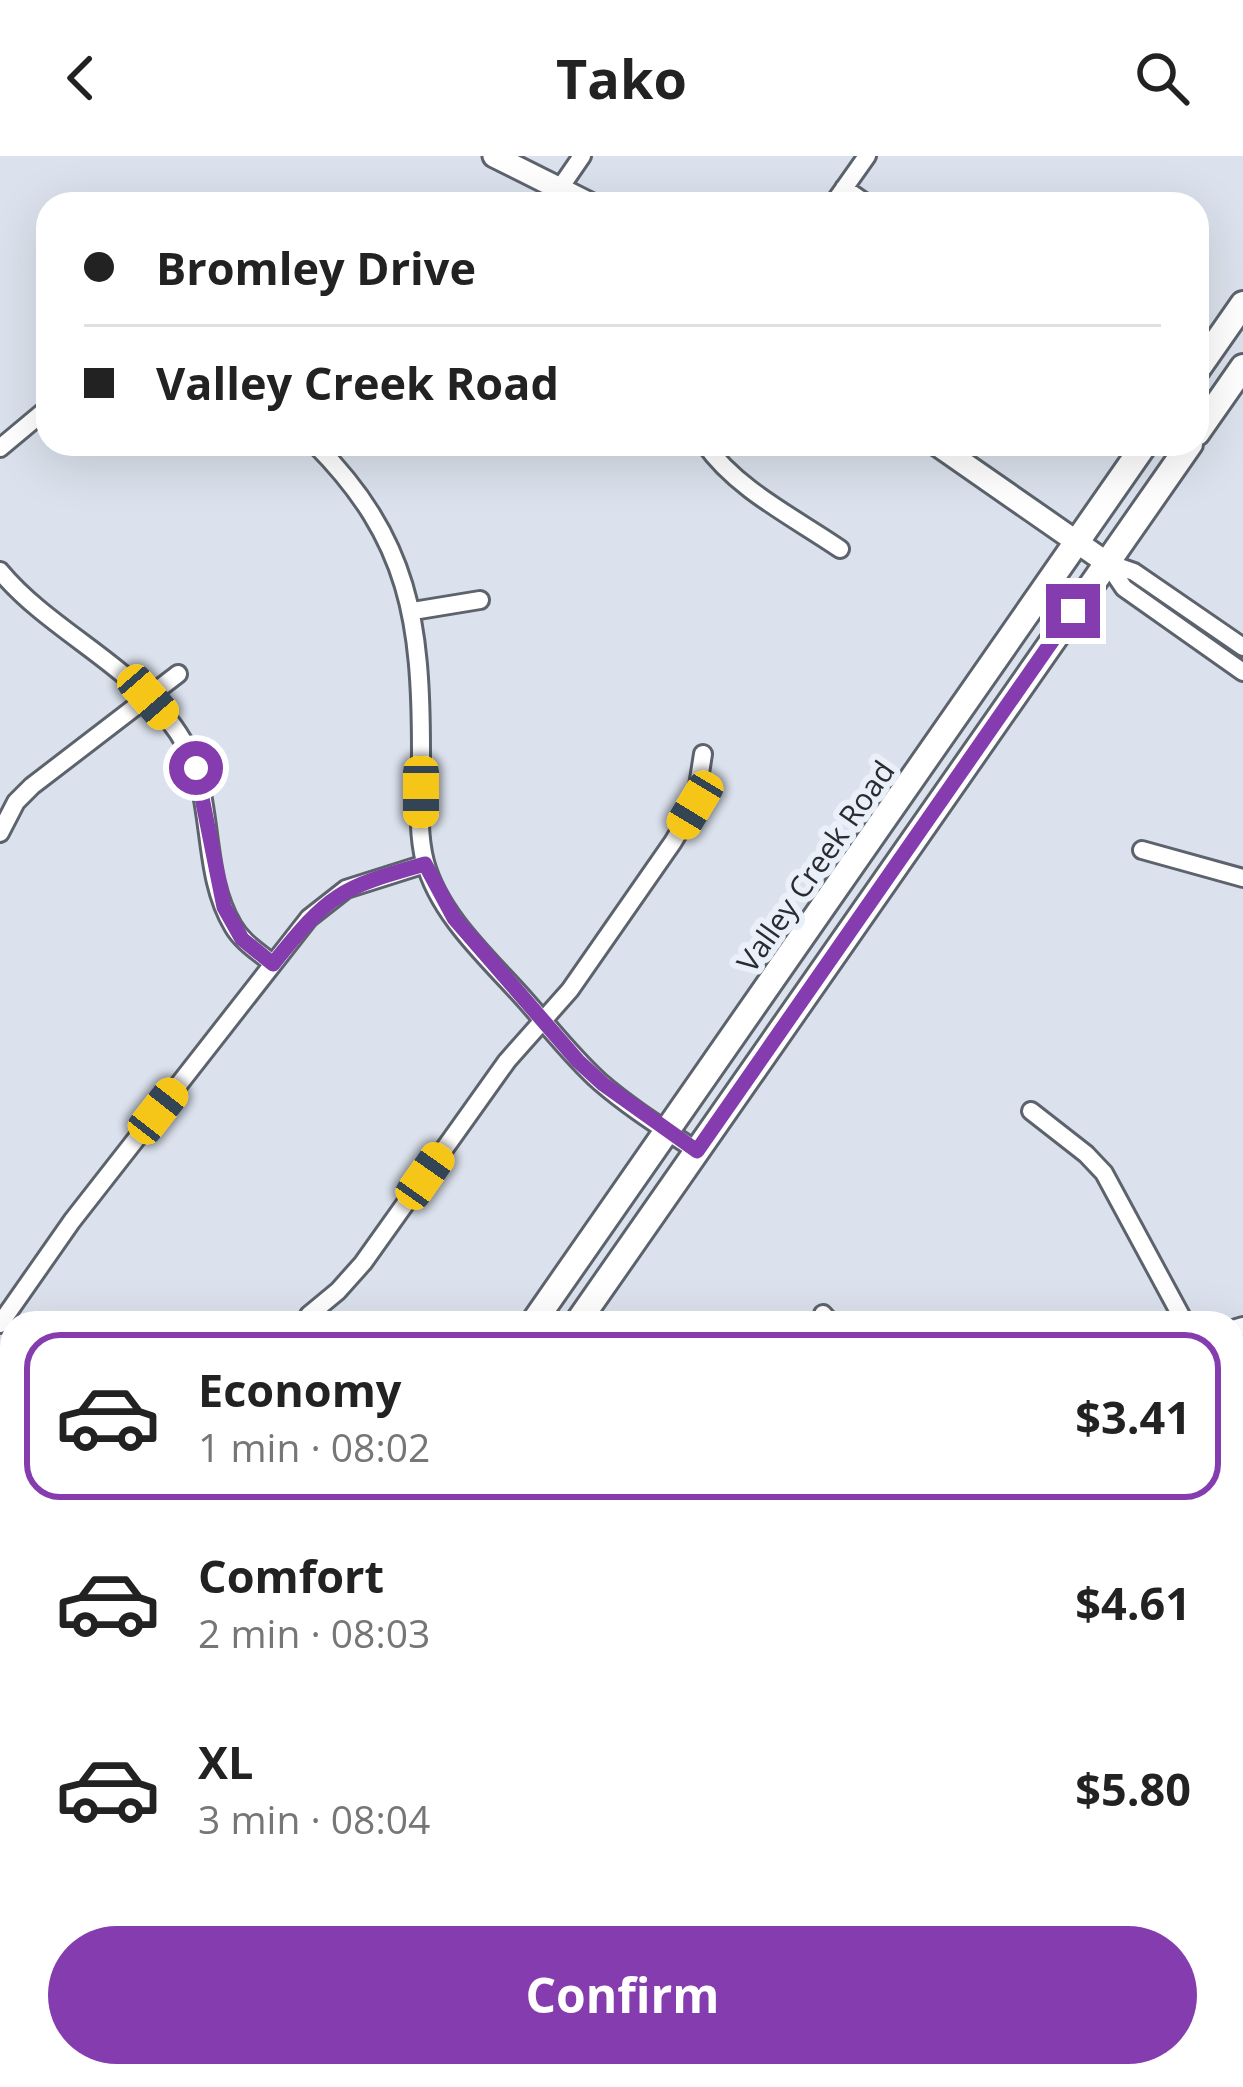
<!DOCTYPE html>
<meta charset="utf-8">
<style>
:root{--surface:#fff;--page:#f6f6f6;--text:#222;--muted:#767676;--line:#e0e0e0;--accent:#853cae}
body{margin:0;font-family:"Open Sans",sans-serif;background:var(--page);color:var(--text);height:100vh;display:flex;flex-direction:column;font-size:45px;white-space:nowrap}
*{box-sizing:border-box;margin:0}
p{font-size:39px;color:var(--muted)}
.icon{flex:none;width:66px;height:66px;fill:none;stroke:currentColor;stroke-width:2;stroke-linecap:round;stroke-linejoin:round}
.map{position:relative;flex:1;overflow:hidden}
.panel{position:absolute;left:0px;top:1155px;width:1245px;height:777px;display:flex;flex-direction:column;background:var(--surface);border-radius:36px 36px 0 0;box-shadow:0 12px 48px #0002}
.panel>*{flex:none}
.top-card{position:absolute;left:36px;top:36px;width:1173px;height:264px;border-radius:36px;box-shadow:0 12px 48px #0002;display:grid;align-content:center;height:264px;padding:0 48px;background:var(--surface)}
.end{position:absolute;width:54px;height:54px;margin:-27px;border:15px solid #853cae;background:#fff;box-shadow:0 0 0 6px #fff}
.from{border-radius:50%}
.car{position:absolute;width:36px;height:72px;margin:-36px -18px;border-radius:15px;box-shadow:0 0 9px 3px #0007;background:linear-gradient(#f5c518 24%,#345 0 40%,#f5c518 0 76%,#345 0 86%,#f5c518 0)}
.top-card b{display:flex;align-items:center;gap:42px;height:114px;font-size:45px}
.top-card b+b{border-top:3px solid var(--line)}
.top-card i{width:30px;height:30px;background:var(--text)}
ul{padding:21px 0 0;list-style:none}
li{display:flex;align-items:center;gap:36px;height:168px;margin:0 24px 18px;padding:0 24px;border:6px solid transparent;border-radius:36px}
li div{flex:1}
li b{display:block;font-size:45px}
li em{font-style:normal;font-weight:700}
li.selected{border-color:var(--accent)}
li>.icon{width:108px;height:108px;stroke-width:1.5}
.cta{display:flex;gap:24px;margin-top:auto;padding:24px 48px}
.cta a{flex:1;height:138px;border-radius:72px;background:var(--accent);color:#fff;font-size:48px;font-weight:700;line-height:138px;text-align:center}
header{display:flex;justify-content:space-between;align-items:center;height:156px;padding:0 48px;background:var(--surface);font-size:54px;font-weight:700}
.map>svg:first-child{display:block}
.lines{fill:none;stroke-linecap:round;stroke-linejoin:round}
.minor-casing{stroke:#5d636c;stroke-width:22}
.tertiary-casing{stroke:#5d636c;stroke-width:27}
.secondary-casing{stroke:#5d636c;stroke-width:30}
.minor{stroke:#fff;stroke-width:16}
.tertiary{stroke:#fff;stroke-width:21}
.secondary{stroke:#fff;stroke-width:24}
.route{stroke:#853cae;stroke-width:15}
.labels{text-anchor:middle;dominant-baseline:central;stroke-width:12;stroke-linejoin:round;paint-order:stroke}
.street-label{font-size:30px;fill:#292c30;stroke:#e9f0fa}
</style>
<header><svg class="icon" aria-label="back" viewBox="0 0 24 24"><path d="M15 5l-7 7 7 7"/></svg>Tako<svg class="icon" aria-label="search" viewBox="0 0 24 24"><circle cx="10" cy="10" r="6"/><path d="M15 15l6 6"/></svg></header>
<div class="map">
<svg width="1243" height="1931" viewBox="0 0 1243 1931">
<rect width="100%" height="100%" fill="#dbe2ed"/>
<g class="lines">
<defs>
<path id="minor" d="M844,32L867,48
M549,48L582,0
M833,48L867,0
M315,288C410,384 421,466 421,596C421,632 416,671 425,706C440,761 490,804 526,845C550,872 573,902 600,926C630,952 664,973 697,995
M705,288C736,333 795,362 840,393
M0,292L48,252
M1107,407L1124,432L1243,516
M1108,407L1134,416L1243,491
M0,415C54,480 147,515 187,592C215,647 201,717 233,770C242,786 259,796 273,808
M413,455L480,444
M0,677L16,646L32,630L178,518
M1142,694L1243,722
M1031,955L1086,998L1104,1017L1185,1167
M823,1158L831,1167
M309,1159L338,1135L363,1107L507,905L570,834L673,686L695,649L703,598
M0,1168L72,1065L309,762L346,733L425,708
M1233,1173L1243,1170
M1233,1567L1243,1559
M0,1608L12,1591
M543,1920L544,1931
M749,1920L750,1931
M988,1920L1004,1931
M408,1931L433,1920
M471,1931L492,1920"/>
<path id="tertiary" d="M494,0L590,48
M936,288L1107,407
M0,1676L12,1685
M0,1720L12,1728
M263,1920L274,1931
M312,1920L320,1931"/>
<path id="secondary" d="M1197,214L1243,148
M1197,277L1243,211
M533,1167L1145,288
M577,1167L1190,288
M0,1922L12,1906
M35,1931L43,1920"/>
</defs>
<use href="#minor" class="minor-casing"/>
<use href="#tertiary" class="tertiary-casing"/>
<use href="#secondary" class="secondary-casing"/>
<use href="#minor" class="minor"/>
<use href="#tertiary" class="tertiary"/>
<use href="#secondary" class="secondary"/>
</g>
<g class="lines">
<path class="route" d="M196,612L224,751L242,783L273,808C329,738 339,732 425,708L454,762L578,905L603,928L697,995L1073,455"/>
</g>
<g class="labels">
<g class="street-label">
<text transform="translate(815 710) rotate(-55)">Valley Creek Road</text>
</g>
</g>
</svg>
<i class="end from" style="left:196px;top:612px"></i>
<i class="end" style="left:1073px;top:455px"></i>
<i class="car" style="left:148px;top:541px;rotate:139deg"></i>
<i class="car" style="left:421px;top:636px;rotate:180deg"></i>
<i class="car" style="left:695px;top:649px;rotate:211deg"></i>
<i class="car" style="left:158px;top:955px;rotate:38deg"></i>
<i class="car" style="left:425px;top:1020px;rotate:35deg"></i>
<div class="top-card">
<b><i class="from"></i>Bromley Drive</b>
<b><i></i>Valley Creek Road</b>
</div>
<section class="panel">
<ul>
<li class="selected"><svg class="icon" aria-label="car" viewBox="0 0 24 24"><path d="M5 17H2v-5l4-1 3-4h7l3 4 3 1v5h-3M9 17h6M6 11h13"/><circle cx="7" cy="17" r="2"/><circle cx="17" cy="17" r="2"/></svg><div><b>Economy</b><p>1 min · 08:02</p></div><em>$3.41</em></li>
<li><svg class="icon" aria-label="car" viewBox="0 0 24 24"><path d="M5 17H2v-5l4-1 3-4h7l3 4 3 1v5h-3M9 17h6M6 11h13"/><circle cx="7" cy="17" r="2"/><circle cx="17" cy="17" r="2"/></svg><div><b>Comfort</b><p>2 min · 08:03</p></div><em>$4.61</em></li>
<li><svg class="icon" aria-label="car" viewBox="0 0 24 24"><path d="M5 17H2v-5l4-1 3-4h7l3 4 3 1v5h-3M9 17h6M6 11h13"/><circle cx="7" cy="17" r="2"/><circle cx="17" cy="17" r="2"/></svg><div><b>XL</b><p>3 min · 08:04</p></div><em>$5.80</em></li>
</ul>
<div class="cta"><a>Confirm</a></div>
</section>
</div>
